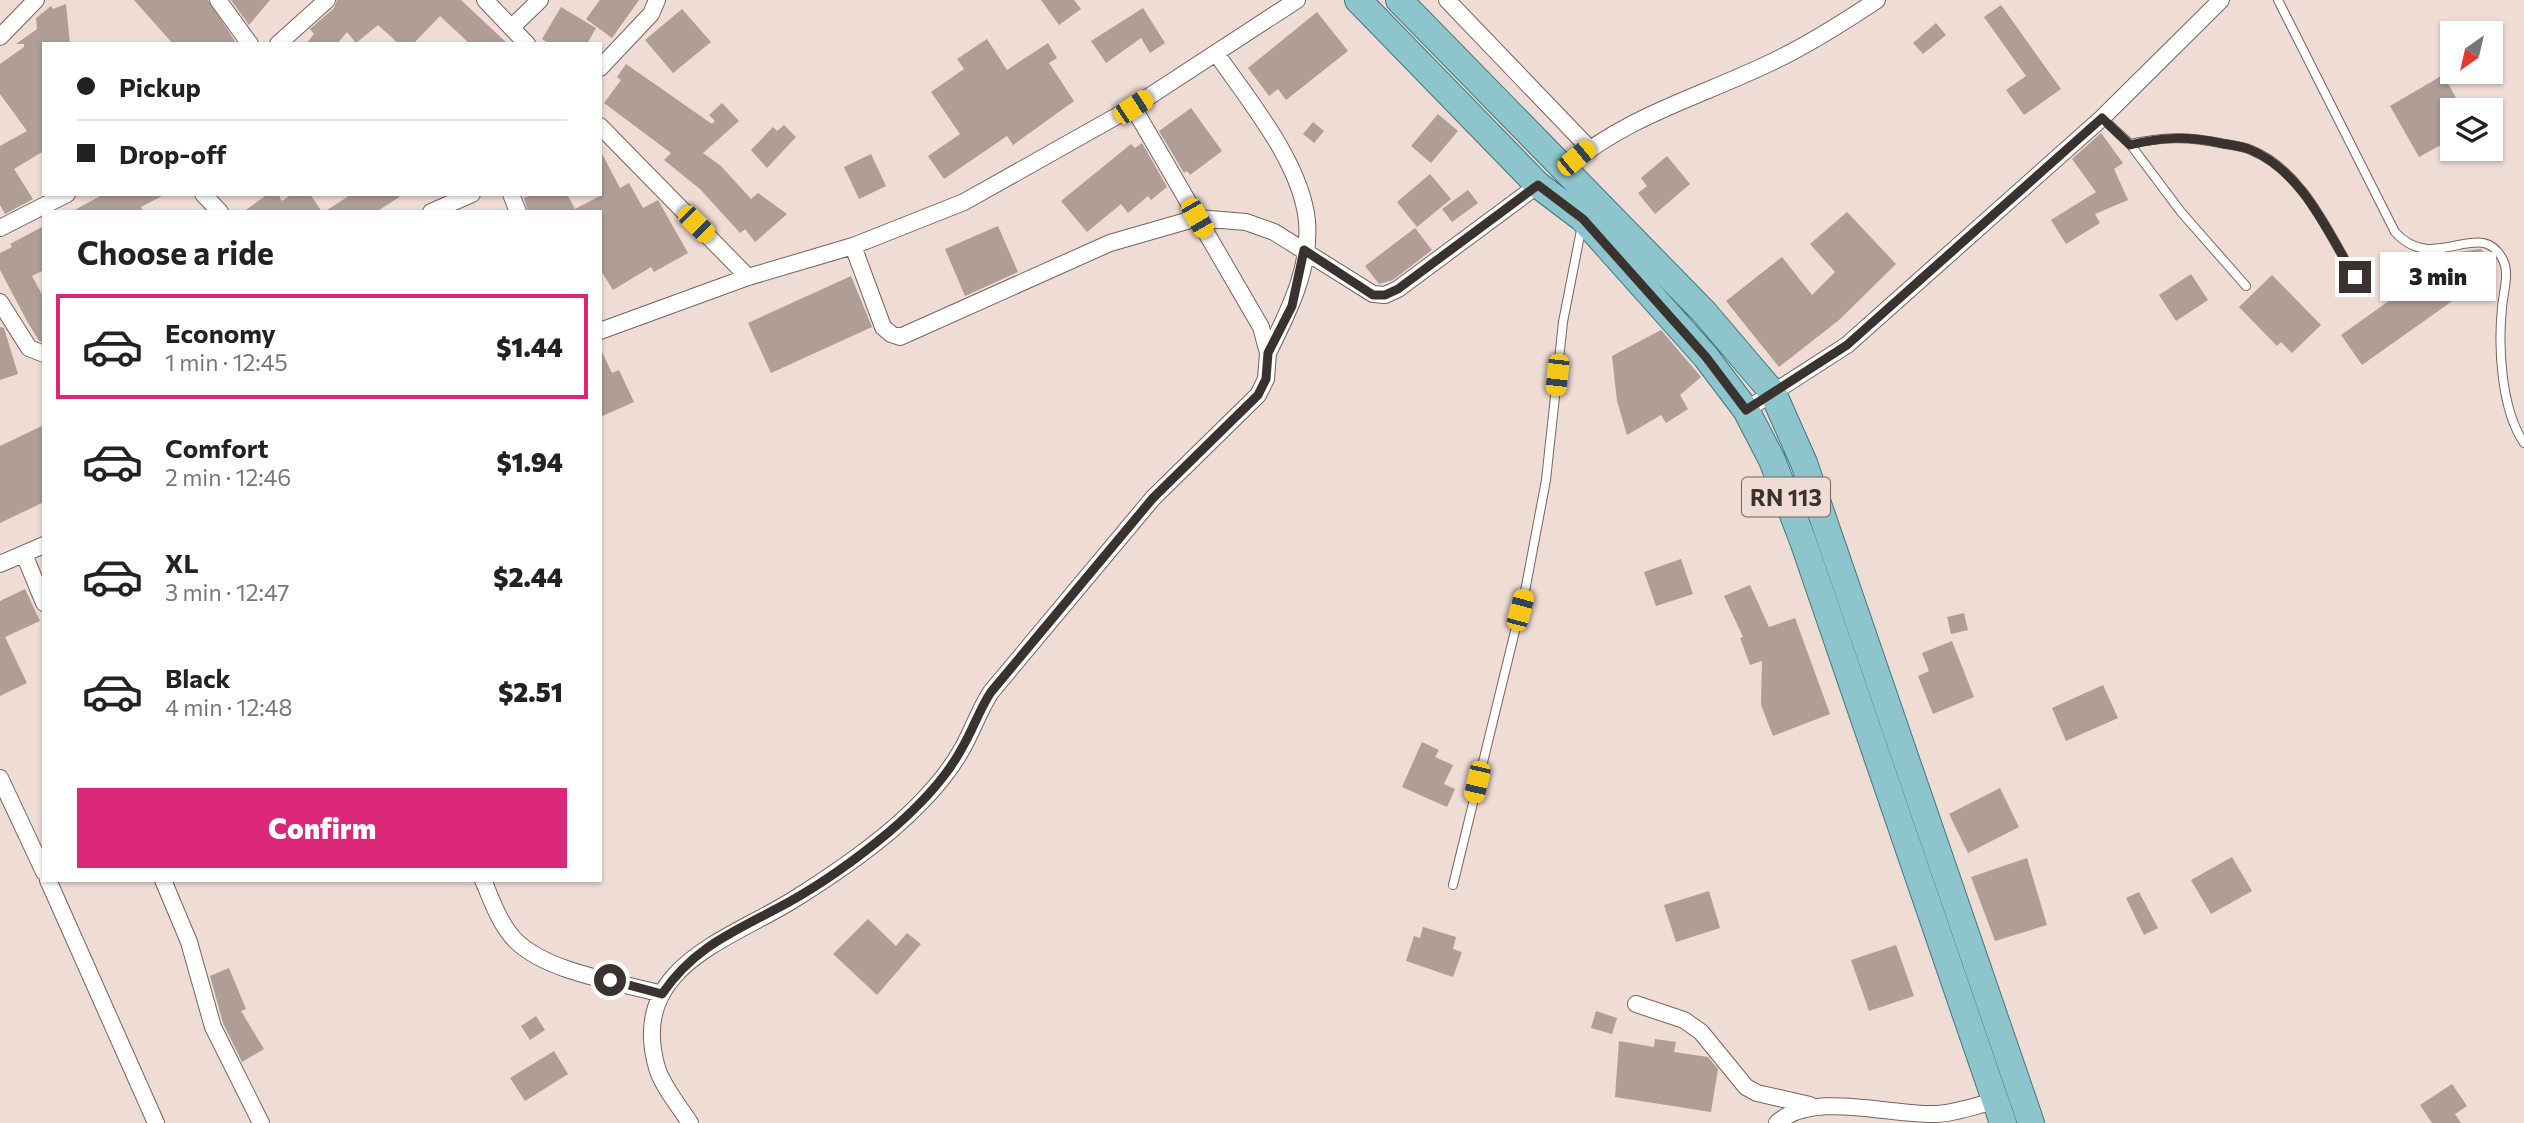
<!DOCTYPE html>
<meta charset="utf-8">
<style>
:root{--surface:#fff;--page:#f6f6f6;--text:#222;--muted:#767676;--line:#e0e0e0;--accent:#db2777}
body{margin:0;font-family:Commissioner,sans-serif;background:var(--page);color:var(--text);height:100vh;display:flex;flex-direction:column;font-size:26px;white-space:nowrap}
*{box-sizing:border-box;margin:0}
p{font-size:23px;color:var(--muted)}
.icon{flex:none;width:38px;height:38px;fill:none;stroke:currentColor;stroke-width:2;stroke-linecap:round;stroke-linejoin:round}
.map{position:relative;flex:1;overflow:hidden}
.panel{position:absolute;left:42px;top:210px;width:560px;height:672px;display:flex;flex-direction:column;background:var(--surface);border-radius:0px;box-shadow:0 2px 5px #0004}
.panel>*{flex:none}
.top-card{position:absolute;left:42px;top:42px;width:560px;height:154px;border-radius:0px;box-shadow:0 2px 5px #0004;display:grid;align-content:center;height:154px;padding:0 35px;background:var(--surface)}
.needle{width:46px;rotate:214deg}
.buttons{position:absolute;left:2440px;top:21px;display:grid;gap:14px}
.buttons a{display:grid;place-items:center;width:63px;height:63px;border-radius:0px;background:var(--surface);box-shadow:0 2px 5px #0004;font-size:35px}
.end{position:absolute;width:32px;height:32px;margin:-16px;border:9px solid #39322f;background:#fff;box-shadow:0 0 0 4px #fff}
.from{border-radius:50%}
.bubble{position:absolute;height:49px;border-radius:0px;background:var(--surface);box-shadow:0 2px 5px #0004;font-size:23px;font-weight:800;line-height:49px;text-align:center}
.car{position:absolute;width:21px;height:42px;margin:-21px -10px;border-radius:9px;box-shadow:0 0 5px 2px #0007;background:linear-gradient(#f5c518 24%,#345 0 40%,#f5c518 0 76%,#345 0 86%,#f5c518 0)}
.top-card b{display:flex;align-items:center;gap:24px;height:66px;font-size:26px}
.top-card b+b{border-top:2px solid var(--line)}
.top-card i{width:18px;height:18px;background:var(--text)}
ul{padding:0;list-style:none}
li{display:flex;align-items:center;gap:21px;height:105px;margin:0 14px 10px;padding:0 21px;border:4px solid transparent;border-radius:0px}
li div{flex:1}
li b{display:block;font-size:26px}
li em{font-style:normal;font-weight:800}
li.selected{border-color:var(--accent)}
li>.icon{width:63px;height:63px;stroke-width:1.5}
h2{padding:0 35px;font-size:32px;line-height:84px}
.cta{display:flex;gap:14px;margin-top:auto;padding:14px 35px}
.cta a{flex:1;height:80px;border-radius:0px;background:var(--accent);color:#fff;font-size:28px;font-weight:800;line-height:80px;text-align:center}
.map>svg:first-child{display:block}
.building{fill:#af9d96}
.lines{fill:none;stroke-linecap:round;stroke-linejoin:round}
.lane-casing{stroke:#75645e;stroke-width:10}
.street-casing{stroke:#75645e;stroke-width:18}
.primary-casing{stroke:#3f787f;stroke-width:28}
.lane{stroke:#fff;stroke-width:8}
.street{stroke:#fff;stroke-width:16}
.primary{stroke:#8ec5cc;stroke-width:26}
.route{stroke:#39322f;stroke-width:9}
.labels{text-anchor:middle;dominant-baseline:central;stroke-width:6;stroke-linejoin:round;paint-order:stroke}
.shield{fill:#efdcd5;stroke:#706561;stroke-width:2}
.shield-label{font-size:23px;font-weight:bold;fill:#39322f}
</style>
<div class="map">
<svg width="2524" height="1123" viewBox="0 0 2524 1123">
<rect width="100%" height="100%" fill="#efdcd5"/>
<path class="building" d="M134,0H208L235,41L233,44H173Z
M231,0H270L249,25Z
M337,0H461L508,44H470L440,16L413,44H399L378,25L356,43L347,32L337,44H306L314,34L310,29L334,8Z
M600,0H639L612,38L586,19Z
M1041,0H1074L1081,9L1059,25Z
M66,4L70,44H44V154L42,152L14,169L33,199L5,214L0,205V146L27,131L0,94V64L24,47V44H16L37,29L36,18L51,6L53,9Z
M2001,5L2061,89L2024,115L2006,90L2026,76L1984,17Z
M561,7L596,28L587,44H550L542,39Z
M1143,8L1165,43L1150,53L1141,38L1106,63L1091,41Z
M682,9L711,42L673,73L645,40Z
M1317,12L1348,51L1286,100L1278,89L1269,96L1248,68Z
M1936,23L1946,35L1923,54L1913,43Z
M987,39L1007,70L1048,43L1057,58L1049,63L1074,101L1013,145L1007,136L944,179L928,156L960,134L931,92L964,69L957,59Z
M626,64L712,124L715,121L709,115L722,103L739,121L703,153L721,166L751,199L758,193L787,214L755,242L745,229L740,233L700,189L664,160L671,153L604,103L621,80L617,77Z
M2443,75L2463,110H2452V139L2419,157L2390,106Z
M1191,108L1222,151L1190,175L1187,171L1184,173L1159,131Z
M1438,114L1458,131L1431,163L1411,146Z
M1313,122L1324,131L1314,143L1303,134Z
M784,125L796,137L767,168L751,150L773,127L777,131Z
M2101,133L2123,163L2114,169L2128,200L2095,214L2100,223L2066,244L2051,220L2096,192L2072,159Z
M1142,143L1167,187L1151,200L1148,196L1128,213L1121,204L1087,232L1061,201L1131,144L1135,148Z
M600,150L620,188L629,183L643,208L658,200L688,253L654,272L651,267L613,290L600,269V212H528L524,198L533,194H567L575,209L600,196Z
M871,154L886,186L859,199L844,167Z
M1667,156L1690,184L1655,214L1638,193L1647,186L1641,178Z
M1430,174L1451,199L1417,227L1397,202Z
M1468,190L1478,203L1452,222L1442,209Z
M104,194H166L141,207L143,212H71Z
M268,194H278L282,201L292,194H310L322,212H243Z
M352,194H404L376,212H324Z
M1847,212L1896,264L1839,320L1779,367L1726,301L1782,257L1812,295L1835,272L1810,244Z
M44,226V270L32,276L44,298V343L39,341L27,321L0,270V253L12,247L10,244Z
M998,226L1018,272L965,296L945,249Z
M1415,228L1432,250L1393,280L1379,284L1365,266Z
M2481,249L2496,270L2362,365L2341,335L2458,252Z
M2191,274L2208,300L2176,321L2159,295Z
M2272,275L2321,325L2292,353L2281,342L2277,346L2239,307Z
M851,276L872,327L771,373L748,323Z
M0,327L4,328L18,374L0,380Z
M1661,330L1701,377L1680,395L1688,409L1666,423L1661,415L1627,435L1617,401L1612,356Z
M600,348L612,373L619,370L634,402L600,417Z
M44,425V502L0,523V446Z
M1681,559L1693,594L1656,606L1644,572Z
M1750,585L1769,627L1795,618L1830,714L1773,736L1761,705L1762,661L1750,665L1740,638L1743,637L1724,596Z
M25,589L40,621L5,637L27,683L0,696V601Z
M1964,613L1968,630L1951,634L1947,617Z
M1952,641L1974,697L1933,714L1918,676L1929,671L1922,653Z
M2103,685L2118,718L2066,741L2052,708Z
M1422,742L1439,750L1435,757L1453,765L1444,784L1455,789L1447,807L1402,787Z
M2000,788L2019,827L1968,853L1949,814Z
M2232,857L2252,891L2211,914L2191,880Z
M2027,858L2047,925L1995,941L1971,877Z
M1709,891L1720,928L1676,942L1664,905Z
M2139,892L2158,928L2144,935L2126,898Z
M868,919L896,946L907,933L921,944L877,995L833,954Z
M1423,927L1456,937L1453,949L1462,952L1453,977L1406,961L1414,936L1420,938Z
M1896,945L1914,996L1869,1011L1851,960Z
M229,968L246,1009L241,1011L264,1049L242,1062L223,1023L210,976Z
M1596,1011L1617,1018L1612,1034L1591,1028Z
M536,1016L545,1030L530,1040L521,1026Z
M1655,1039L1676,1042L1674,1052L1708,1057L1718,1069L1711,1112L1615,1097L1619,1041L1654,1047Z
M554,1051L568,1074L525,1101L510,1078Z
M2452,1084L2467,1106L2455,1114L2461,1123H2432L2420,1105Z"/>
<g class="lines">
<defs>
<path id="lane" d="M2278,0L2395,232C2434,276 2481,215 2503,260C2510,274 2503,293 2502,308C2498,347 2501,409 2524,443
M2102,118L2130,144L2181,212L2246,286
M2130,144C2162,137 2187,136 2220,143C2230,145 2242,146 2251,150C2303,171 2328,233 2355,277
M1453,885L1526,586L1546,480L1563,322L1582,225"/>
<path id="street" d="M218,0L250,44
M485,0L527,44
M1447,0L1589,148
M512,27L540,0
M0,37L36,0
M278,44L327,0
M1216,53C1248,100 1301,162 1307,221C1311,268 1288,313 1268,353
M600,68L651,14L657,0
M600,126L748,277
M1564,169C1631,113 1701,97 1776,60C1811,43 1844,22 1877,0
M203,194L220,212
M511,194L518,212
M431,212L472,194
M0,228L67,194
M853,246L883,327L891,334L900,337L1110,243L1197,218L1246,222L1274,232L1373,294L1385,295L1398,289L1538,185
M0,302L29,348L44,354
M600,331L748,277L853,246L964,202L1133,107L1297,0
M1746,410L1847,345L2102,118L2221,0
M24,554L44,603
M0,564L44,545
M0,778L44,872
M48,880L156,1123
M163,880L189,942L213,1027L261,1123
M483,880C492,901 500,925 516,941C549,973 619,982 662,994
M1636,1004L1684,1020L1701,1032L1746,1087L1757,1093L1810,1105
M690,1123C679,1106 663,1087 657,1068C628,967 727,941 793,900C825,880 859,857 889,832C916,809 945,780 962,749C973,730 979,710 991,692L1153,498L1258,395L1266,379L1268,353L1261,327L1133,107
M1777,1123C1813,1090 1890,1116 1937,1114C1956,1113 1977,1105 1996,1101"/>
<path id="primary" d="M1358,0L1538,185L1583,219L1706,357L1746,410L1772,460L1803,541L2003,1123
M1399,0L1704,312L1773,393L1804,463L2031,1123"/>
</defs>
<use href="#lane" class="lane-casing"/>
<use href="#street" class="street-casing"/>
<use href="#primary" class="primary-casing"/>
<use href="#lane" class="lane"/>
<use href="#street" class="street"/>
<use href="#primary" class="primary"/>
</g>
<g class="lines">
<path class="route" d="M610,980L662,994C695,945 738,930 789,902C823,883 859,857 889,832C916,809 945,780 962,748C973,730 979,710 991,692L1153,498L1258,395L1266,379L1268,353L1292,306L1304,250L1373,295H1385L1398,289L1538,185L1583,219L1706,357L1746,410L1847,345L2102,118L2130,145C2162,137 2187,136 2220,143C2230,145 2242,146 2251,150C2303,172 2328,233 2355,277"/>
</g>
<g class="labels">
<rect class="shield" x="1742" y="477.5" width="88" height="39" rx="5"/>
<g class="shield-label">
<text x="1786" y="497">RN 113</text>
</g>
</g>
</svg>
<div class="buttons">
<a><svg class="needle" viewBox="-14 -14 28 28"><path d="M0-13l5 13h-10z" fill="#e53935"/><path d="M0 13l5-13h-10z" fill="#767676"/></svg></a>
<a><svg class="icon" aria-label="layers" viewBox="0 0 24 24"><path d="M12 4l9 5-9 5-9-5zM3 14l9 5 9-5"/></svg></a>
</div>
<i class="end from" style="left:610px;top:980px"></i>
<i class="end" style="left:2355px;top:277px"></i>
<div class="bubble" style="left:2380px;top:252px;width:116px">3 min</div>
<i class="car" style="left:1133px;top:107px;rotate:57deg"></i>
<i class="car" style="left:1576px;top:158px;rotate:50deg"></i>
<i class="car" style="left:1197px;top:218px;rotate:150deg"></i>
<i class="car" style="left:696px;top:224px;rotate:135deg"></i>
<i class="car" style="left:1557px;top:375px;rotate:186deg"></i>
<i class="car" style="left:1520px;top:610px;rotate:15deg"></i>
<i class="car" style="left:1477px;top:782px;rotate:193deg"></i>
<div class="top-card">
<b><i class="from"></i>Pickup</b>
<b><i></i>Drop-off</b>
</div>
<section class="panel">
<h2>Choose a ride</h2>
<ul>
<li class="selected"><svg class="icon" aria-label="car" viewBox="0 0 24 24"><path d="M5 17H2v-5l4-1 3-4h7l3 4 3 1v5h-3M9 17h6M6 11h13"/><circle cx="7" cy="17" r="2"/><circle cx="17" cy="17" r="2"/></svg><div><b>Economy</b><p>1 min · 12:45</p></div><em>$1.44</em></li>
<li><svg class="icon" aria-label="car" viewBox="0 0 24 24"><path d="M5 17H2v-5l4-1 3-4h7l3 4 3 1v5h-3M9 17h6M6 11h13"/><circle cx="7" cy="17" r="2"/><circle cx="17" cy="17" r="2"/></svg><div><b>Comfort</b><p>2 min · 12:46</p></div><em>$1.94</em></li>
<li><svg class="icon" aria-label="car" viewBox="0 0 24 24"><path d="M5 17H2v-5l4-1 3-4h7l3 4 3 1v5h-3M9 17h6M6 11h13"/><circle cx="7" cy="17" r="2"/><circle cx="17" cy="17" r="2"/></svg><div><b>XL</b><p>3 min · 12:47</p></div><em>$2.44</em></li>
<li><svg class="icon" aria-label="car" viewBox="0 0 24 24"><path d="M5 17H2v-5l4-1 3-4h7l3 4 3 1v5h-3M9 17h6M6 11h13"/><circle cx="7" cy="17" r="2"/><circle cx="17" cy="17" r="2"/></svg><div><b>Black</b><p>4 min · 12:48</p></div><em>$2.51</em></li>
</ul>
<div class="cta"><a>Confirm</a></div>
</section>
</div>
